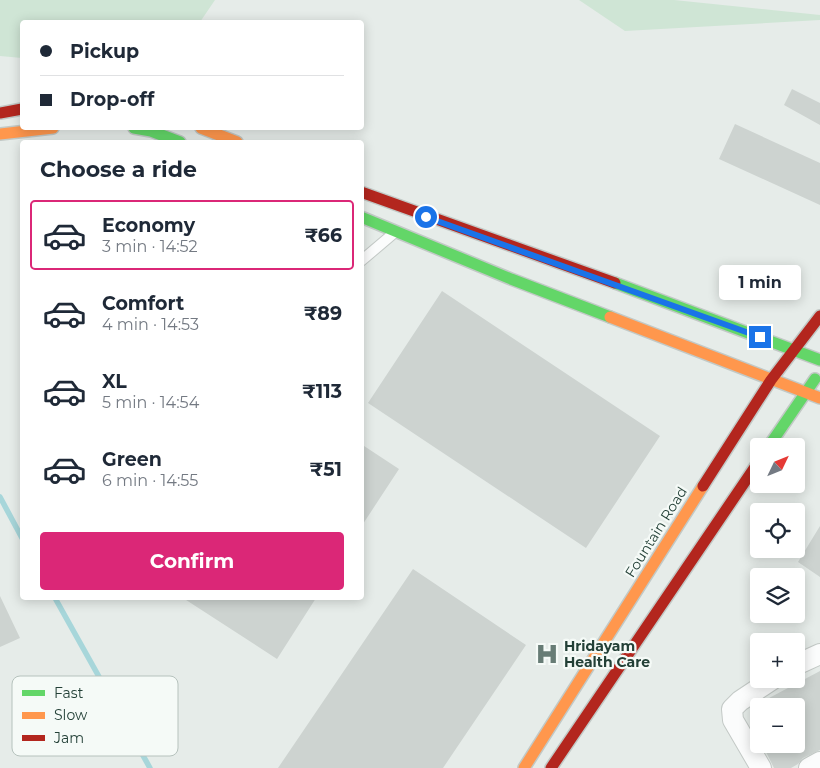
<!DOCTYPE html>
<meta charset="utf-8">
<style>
:root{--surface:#fff;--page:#f6f6f7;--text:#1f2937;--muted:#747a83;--line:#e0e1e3;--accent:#db2777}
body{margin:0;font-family:Montserrat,sans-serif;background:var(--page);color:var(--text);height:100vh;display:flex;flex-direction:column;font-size:19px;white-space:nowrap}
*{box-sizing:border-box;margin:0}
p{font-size:16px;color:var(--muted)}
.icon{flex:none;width:28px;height:28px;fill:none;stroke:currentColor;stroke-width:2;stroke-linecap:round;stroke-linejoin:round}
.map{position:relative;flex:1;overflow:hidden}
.details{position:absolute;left:20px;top:140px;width:344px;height:460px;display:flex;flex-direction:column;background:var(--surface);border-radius:5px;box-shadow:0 2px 12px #0003}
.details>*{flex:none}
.hud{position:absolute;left:20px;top:20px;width:344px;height:110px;border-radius:5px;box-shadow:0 2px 12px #0003;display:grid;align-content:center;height:110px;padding:0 20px;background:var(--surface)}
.needle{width:32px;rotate:47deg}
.tools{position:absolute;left:750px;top:438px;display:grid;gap:10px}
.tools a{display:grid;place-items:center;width:55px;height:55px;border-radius:5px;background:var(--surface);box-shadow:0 2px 12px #0003;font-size:25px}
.end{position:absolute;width:22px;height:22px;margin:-11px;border:6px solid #1a73e8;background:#fff;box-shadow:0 0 0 2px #fff}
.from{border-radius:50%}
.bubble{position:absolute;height:35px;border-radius:5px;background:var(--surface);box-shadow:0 2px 12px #0003;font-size:16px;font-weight:700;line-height:35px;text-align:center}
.hud b{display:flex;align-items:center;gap:18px;height:48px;font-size:19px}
.hud b+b{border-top:1px solid var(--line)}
.hud i{width:12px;height:12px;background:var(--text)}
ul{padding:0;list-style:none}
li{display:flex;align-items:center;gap:15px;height:70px;margin:0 10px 8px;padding:0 10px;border:2px solid transparent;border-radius:5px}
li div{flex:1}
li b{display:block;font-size:19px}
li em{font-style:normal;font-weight:700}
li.current{border-color:var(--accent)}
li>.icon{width:45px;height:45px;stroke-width:1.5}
h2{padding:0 20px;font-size:22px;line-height:60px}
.cta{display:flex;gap:10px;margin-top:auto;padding:10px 20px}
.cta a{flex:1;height:58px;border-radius:5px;background:var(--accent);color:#fff;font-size:20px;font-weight:700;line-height:58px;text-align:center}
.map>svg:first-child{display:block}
.green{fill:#cfe5d5}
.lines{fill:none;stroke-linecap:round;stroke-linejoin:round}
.stream{stroke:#a7d6da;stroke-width:5.5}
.building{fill:#cdd3d0}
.lane-casing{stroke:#c3c9c6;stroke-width:12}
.street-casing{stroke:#c3c9c6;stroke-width:22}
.fast-casing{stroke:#c2c9c6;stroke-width:14}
.slow-casing{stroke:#c2c9c6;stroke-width:14}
.jam-casing{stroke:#c2c9c6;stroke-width:14}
.lane{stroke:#fbfcfc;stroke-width:10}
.street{stroke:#fbfcfc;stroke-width:20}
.fast{stroke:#63d668;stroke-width:11}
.slow{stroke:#ff974d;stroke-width:11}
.jam{stroke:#b3261e;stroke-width:11}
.route{stroke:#1a73e8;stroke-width:6}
.labels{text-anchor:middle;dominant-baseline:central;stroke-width:4.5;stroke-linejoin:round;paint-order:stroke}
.street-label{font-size:14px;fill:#234037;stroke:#f5faf7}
.poi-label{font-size:14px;font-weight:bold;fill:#234037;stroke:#f5faf7;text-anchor:start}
.key{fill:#f5faf7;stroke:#b6c2bd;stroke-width:1}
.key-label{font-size:14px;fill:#234037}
</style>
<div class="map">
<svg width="820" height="768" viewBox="0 0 820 768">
<rect width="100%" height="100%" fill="#e6ece9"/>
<path class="green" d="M0,0H215L200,22H22V58L0,56Z
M579,0H674L820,15V20L625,31Z"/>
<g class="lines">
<path class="stream" d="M0,497L22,538
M55,598L150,768"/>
</g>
<path class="building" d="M792,89L820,103V125L784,105Z
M735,124L820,163V205L719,159Z
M442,291L660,436L586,548L368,403Z
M361,444L399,469L361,527Z
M820,526V577L798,562Z
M413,569L526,645L443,768H278Z
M0,596L20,638L0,647Z
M183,598H316L277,659Z
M820,671V750L803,758L798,764L791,768H774L762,744H796V706H754Z"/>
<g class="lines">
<defs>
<path id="lane" d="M361,261L394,233"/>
<path id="street" d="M796,665L820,654
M761,768L733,720L732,709L740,701L773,679
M809,768L820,762"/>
<path id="fast" d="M134,128L151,131L180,142
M361,217L511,279L610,317
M615,283L820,360
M769,446L815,379"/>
<path id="slow" d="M201,128L237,142
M0,134L53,128
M610,317L820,398
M524,768L703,486"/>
<path id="jam" d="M0,113L22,109
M361,192L615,283
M703,486L771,380L820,316
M551,768L759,461"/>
</defs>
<use href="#lane" class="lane-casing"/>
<use href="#street" class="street-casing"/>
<use href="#fast" class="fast-casing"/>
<use href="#slow" class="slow-casing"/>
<use href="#jam" class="jam-casing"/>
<use href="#lane" class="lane"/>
<use href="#street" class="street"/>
<use href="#fast" class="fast"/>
<use href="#slow" class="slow"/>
<use href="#jam" class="jam"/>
</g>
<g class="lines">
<path class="route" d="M426,217L760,337"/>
</g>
<defs>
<symbol id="hospital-bare" viewBox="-9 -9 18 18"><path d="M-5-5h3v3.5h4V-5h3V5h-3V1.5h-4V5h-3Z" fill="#677c75" stroke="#f5faf7" stroke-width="2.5" paint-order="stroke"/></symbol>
</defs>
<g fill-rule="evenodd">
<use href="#hospital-bare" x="531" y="638" width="32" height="32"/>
</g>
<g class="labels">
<g class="street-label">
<text transform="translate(656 532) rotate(-58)">Fountain Road</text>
</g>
<g class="poi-label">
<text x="564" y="646">Hridayam<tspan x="564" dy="16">Health Care</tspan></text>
</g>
</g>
<rect x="12" y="676" width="166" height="80" rx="8" class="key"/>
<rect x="22" y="690" width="23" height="6" fill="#63d668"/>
<rect x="22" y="712" width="23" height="7" fill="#ff974d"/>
<rect x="22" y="735" width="23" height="6" fill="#b3261e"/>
<g class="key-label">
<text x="54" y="698">Fast</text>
<text x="54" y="720">Slow</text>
<text x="54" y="743">Jam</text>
</g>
</svg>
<div class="tools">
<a><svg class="needle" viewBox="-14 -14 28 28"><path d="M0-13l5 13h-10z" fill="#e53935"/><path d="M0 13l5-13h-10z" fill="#747a83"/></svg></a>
<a><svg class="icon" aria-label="locate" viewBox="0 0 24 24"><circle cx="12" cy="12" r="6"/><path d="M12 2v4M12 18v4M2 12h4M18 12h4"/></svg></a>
<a><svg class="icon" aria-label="layers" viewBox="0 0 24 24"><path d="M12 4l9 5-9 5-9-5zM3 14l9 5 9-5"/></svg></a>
<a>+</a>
<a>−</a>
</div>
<i class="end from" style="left:426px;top:217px"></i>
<i class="end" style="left:760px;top:337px"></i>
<div class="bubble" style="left:719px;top:265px;width:82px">1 min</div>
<div class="hud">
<b><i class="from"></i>Pickup</b>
<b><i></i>Drop-off</b>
</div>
<section class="details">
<h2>Choose a ride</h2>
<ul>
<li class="current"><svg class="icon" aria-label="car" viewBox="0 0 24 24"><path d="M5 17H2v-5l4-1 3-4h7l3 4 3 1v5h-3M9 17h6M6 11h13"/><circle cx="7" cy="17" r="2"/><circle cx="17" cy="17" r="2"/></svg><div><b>Economy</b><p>3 min · 14:52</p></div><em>₹66</em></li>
<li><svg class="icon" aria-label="car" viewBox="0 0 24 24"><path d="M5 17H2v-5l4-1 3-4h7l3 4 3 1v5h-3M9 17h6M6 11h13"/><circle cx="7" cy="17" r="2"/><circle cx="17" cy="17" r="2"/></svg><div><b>Comfort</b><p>4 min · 14:53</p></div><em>₹89</em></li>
<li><svg class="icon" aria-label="car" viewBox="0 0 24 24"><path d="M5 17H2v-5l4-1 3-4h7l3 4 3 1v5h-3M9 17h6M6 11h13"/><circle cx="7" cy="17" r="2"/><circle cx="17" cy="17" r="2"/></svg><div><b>XL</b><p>5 min · 14:54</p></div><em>₹113</em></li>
<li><svg class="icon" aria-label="car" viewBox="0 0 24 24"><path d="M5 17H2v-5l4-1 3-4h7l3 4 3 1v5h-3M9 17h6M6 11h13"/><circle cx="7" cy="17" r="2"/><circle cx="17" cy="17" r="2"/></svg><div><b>Green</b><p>6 min · 14:55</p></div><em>₹51</em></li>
</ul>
<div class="cta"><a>Confirm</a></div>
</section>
</div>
